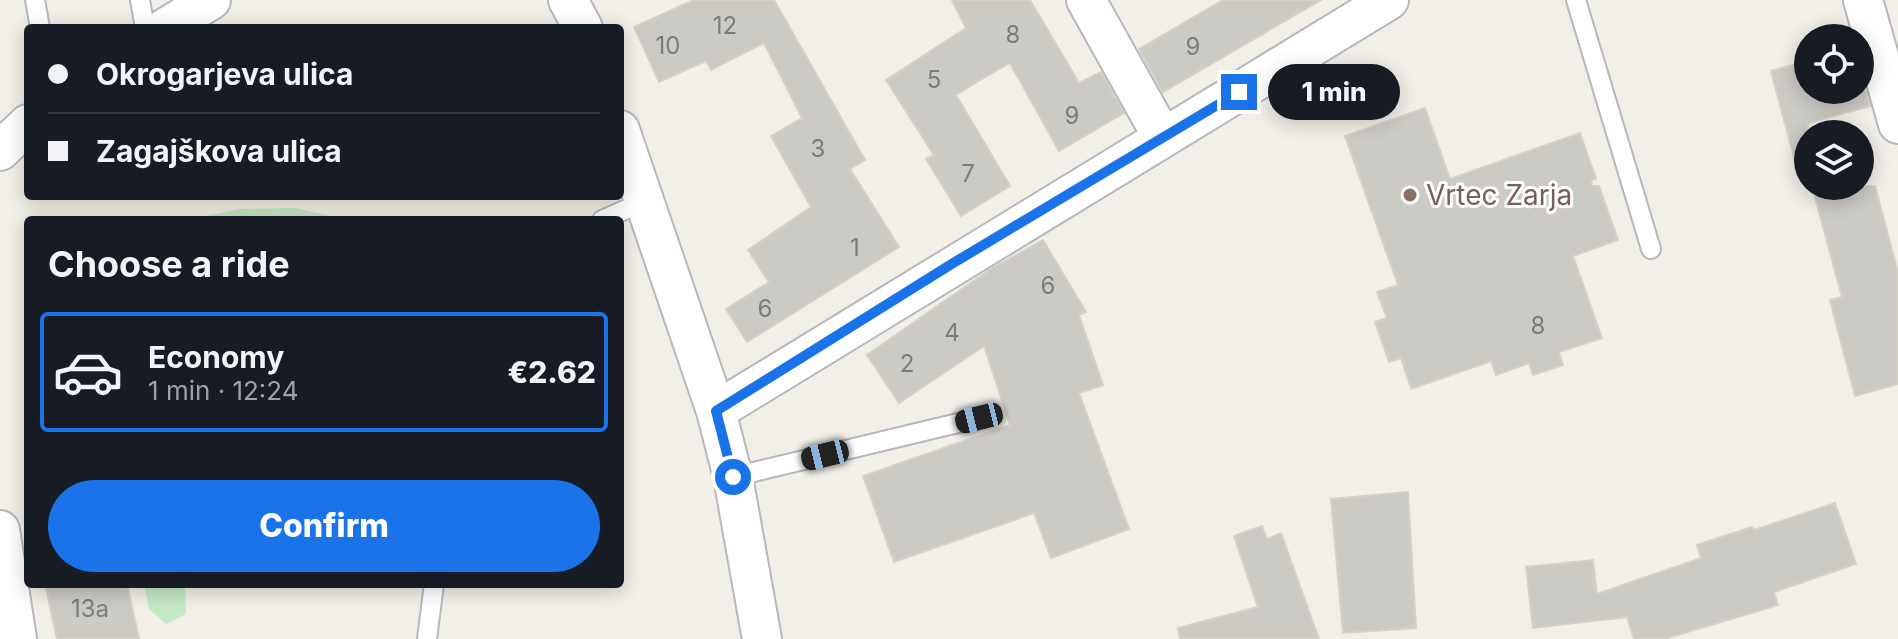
<!DOCTYPE html>
<meta charset="utf-8">
<style>
:root{--surface:#171b24;--page:#242831;--text:#f1f3f6;--muted:#9ea1a6;--line:#363941;--accent:#1a73e8}
body{margin:0;font-family:Inter,sans-serif;background:var(--page);color:var(--text);height:100vh;display:flex;flex-direction:column;font-size:30px;white-space:nowrap}
*{box-sizing:border-box;margin:0}
p{font-size:26px;color:var(--muted)}
.icon{flex:none;width:44px;height:44px;fill:none;stroke:currentColor;stroke-width:2;stroke-linecap:round;stroke-linejoin:round}
.map{position:relative;flex:1;overflow:hidden}
.panel{position:absolute;left:24px;top:216px;width:600px;height:372px;display:flex;flex-direction:column;background:var(--surface);border-radius:8px;box-shadow:0 4px 20px #0003}
.panel>*{flex:none}
.top-card{position:absolute;left:24px;top:24px;width:600px;height:176px;border-radius:8px;box-shadow:0 4px 20px #0003;display:grid;align-content:center;height:176px;padding:0 24px;background:var(--surface)}
.controls{position:absolute;left:1794px;top:24px;display:grid;gap:16px}
.controls a{display:grid;place-items:center;width:80px;height:80px;border-radius:50%;background:var(--surface);box-shadow:0 4px 20px #0003;font-size:40px}
.end{position:absolute;width:36px;height:36px;margin:-18px;border:10px solid #1a73e8;background:#fff;box-shadow:0 0 0 4px #fff}
.from{border-radius:50%}
.bubble{position:absolute;height:56px;border-radius:28px;background:var(--surface);box-shadow:0 4px 20px #0003;font-size:26px;font-weight:800;line-height:56px;text-align:center}
.car{position:absolute;width:24px;height:48px;margin:-24px -12px;border-radius:10px;box-shadow:0 0 6px 2px #0007;background:linear-gradient(#222 24%,#8ab4d8 0 40%,#222 0 76%,#8ab4d8 0 86%,#222 0)}
.top-card b{display:flex;align-items:center;gap:28px;height:76px;font-size:30px}
.top-card b+b{border-top:2px solid var(--line)}
.top-card i{width:20px;height:20px;background:var(--text)}
ul{padding:0;list-style:none}
li{display:flex;align-items:center;gap:24px;height:120px;margin:0 16px 12px;padding:0 8px;border:4px solid transparent;border-radius:8px}
li div{flex:1}
li b{display:block;font-size:30px}
li em{font-style:normal;font-weight:800}
li.active{border-color:var(--accent)}
li>.icon{width:72px;height:72px;stroke-width:1.5}
h2{padding:0 24px;font-size:36px;line-height:96px}
.primary-button{display:flex;gap:16px;margin-top:auto;padding:16px 24px}
.primary-button a{flex:1;height:92px;border-radius:48px;background:var(--accent);color:#fff;font-size:32px;font-weight:800;line-height:92px;text-align:center}
.map>svg:first-child{display:block}
.green{fill:#c5e8c5}
.building{fill:#cccac5;stroke:#d6d1c6;stroke-width:2}
.lines{fill:none;stroke-linecap:round;stroke-linejoin:round}
.service-casing{stroke:#b5b8bc;stroke-width:22}
.minor-casing{stroke:#b5b8bc;stroke-width:42}
.service{stroke:#fff;stroke-width:18}
.minor{stroke:#fff;stroke-width:38}
.route{stroke:#1a73e8;stroke-width:10}
.education-dot{fill:#8d6e63;stroke:#fff;stroke-width:3}
.labels{text-anchor:middle;dominant-baseline:central;stroke-width:6;stroke-linejoin:round;paint-order:stroke}
.number-label{font-size:24px;fill:#7a7d7f}
.education-label{font-size:28px;fill:#785e54;stroke:#fff;text-anchor:start}
</style>
<div class="map">
<svg width="1898" height="639" viewBox="0 0 1898 639">
<rect width="100%" height="100%" fill="#f1efe8"/>
<path class="green" d="M295,208L327,215L330,220H186L239,209Z
M144,584H185L186,614L166,624L149,609Z"/>
<path class="building" d="M694,0H774L865,160L850,169L899,247L747,342L726,309L769,282L748,250L811,207L771,136L802,118L764,43L711,70L706,61L659,82L634,27Z
M952,0H1030L1079,83L1101,72L1124,113L1059,151L1010,63L982,79L956,95L1010,186L961,216L926,159L934,155L886,80L966,28Z
M1223,0H1321L1163,92L1139,49Z
M1808,61V90H1866L1870,106L1808,123V168L1797,169L1771,71Z
M1425,108L1450,179L1580,133L1596,179L1591,180L1592,186H1599L1618,240L1573,256L1602,338L1559,352L1563,365L1533,375L1529,363L1496,375L1491,361L1411,389L1401,358L1389,362L1375,322L1387,318L1377,292L1398,285L1345,136Z
M1812,186H1875L1898,272V384L1855,396L1830,300L1842,297Z
M1043,240L1086,312L1079,315L1103,385L1079,393L1129,529L1051,558L1034,513L894,562L863,476L1010,425L984,346L899,403L867,355L989,270Z
M1408,492L1416,628L1343,633L1331,499Z
M1835,503L1856,564L1774,592L1778,605L1664,639H1634L1627,617L1533,628L1526,567L1593,560L1597,594L1701,558L1697,545L1752,527L1754,530Z
M1262,526L1267,539L1281,533L1319,639H1180L1178,628L1258,607L1234,536Z
M45,584H127L139,639H57Z"/>
<g class="lines">
<defs>
<path id="service" d="M35,0L40,28
M140,0L145,28
M1576,0L1651,249
M602,220L645,201
M733,477L979,418
M427,639L434,584"/>
<path id="minor" d="M568,0L583,28
M1086,0L1163,138
M1863,0L1898,124
M165,28L211,0
M620,130L716,411L733,477L762,639
M0,151L28,124
M716,411L1389,0
M0,530L17,639"/>
</defs>
<use href="#service" class="service-casing"/>
<use href="#minor" class="minor-casing"/>
<use href="#service" class="service"/>
<use href="#minor" class="minor"/>
</g>
<g class="lines">
<path class="route" d="M733,477L716,411L950,265L1239,92"/>
</g>
<circle class="education-dot" cx="1410" cy="195" r="8"/>
<g class="labels">
<g class="number-label">
<text x="725" y="25">12</text>
<text x="1013" y="34">8</text>
<text x="668" y="45">10</text>
<text x="1193" y="46">9</text>
<text x="934" y="79">5</text>
<text x="1072" y="115">9</text>
<text x="818" y="148">3</text>
<text x="968" y="173">7</text>
<text x="855" y="247">1</text>
<text x="1048" y="285">6</text>
<text x="765" y="308">6</text>
<text x="1538" y="325">8</text>
<text x="952" y="332">4</text>
<text x="907" y="363">2</text>
<text x="90" y="608">13a</text>
</g>
<g class="education-label">
<text x="1426" y="195">Vrtec Zarja</text>
</g>
</g>
</svg>
<div class="controls">
<a><svg class="icon" aria-label="locate" viewBox="0 0 24 24"><circle cx="12" cy="12" r="6"/><path d="M12 2v4M12 18v4M2 12h4M18 12h4"/></svg></a>
<a><svg class="icon" aria-label="layers" viewBox="0 0 24 24"><path d="M12 4l9 5-9 5-9-5zM3 14l9 5 9-5"/></svg></a>
</div>
<i class="end from" style="left:733px;top:477px"></i>
<i class="end" style="left:1239px;top:92px"></i>
<div class="bubble" style="left:1268px;top:64px;width:132px">1 min</div>
<i class="car" style="left:979px;top:418px;rotate:256deg"></i>
<i class="car" style="left:825px;top:455px;rotate:256deg"></i>
<div class="top-card">
<b><i class="from"></i>Okrogarjeva ulica</b>
<b><i></i>Zagajškova ulica</b>
</div>
<section class="panel">
<h2>Choose a ride</h2>
<ul>
<li class="active"><svg class="icon" aria-label="car" viewBox="0 0 24 24"><path d="M5 17H2v-5l4-1 3-4h7l3 4 3 1v5h-3M9 17h6M6 11h13"/><circle cx="7" cy="17" r="2"/><circle cx="17" cy="17" r="2"/></svg><div><b>Economy</b><p>1 min · 12:24</p></div><em>€2.62</em></li>
</ul>
<div class="primary-button"><a>Confirm</a></div>
</section>
</div>
